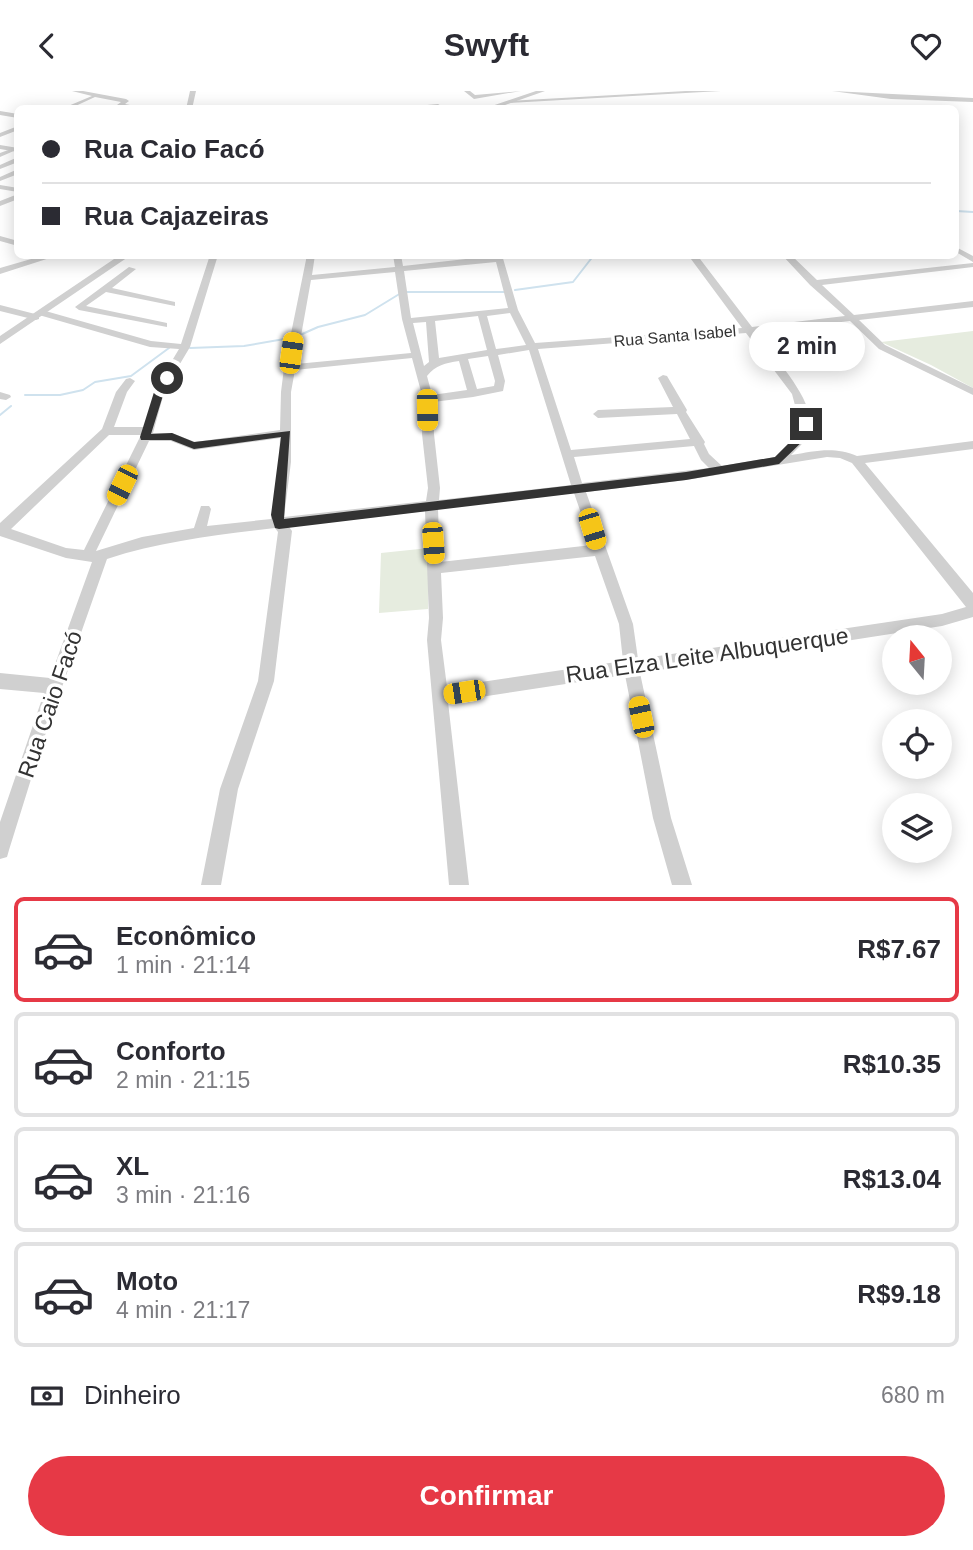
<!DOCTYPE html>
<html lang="pt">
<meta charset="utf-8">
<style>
:root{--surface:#fff;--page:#f2f2f3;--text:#2b2b33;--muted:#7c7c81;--line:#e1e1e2;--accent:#e63946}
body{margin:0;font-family:Helvetica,sans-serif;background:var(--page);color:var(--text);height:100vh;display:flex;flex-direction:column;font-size:26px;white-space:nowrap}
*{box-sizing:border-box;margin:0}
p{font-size:23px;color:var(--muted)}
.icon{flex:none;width:38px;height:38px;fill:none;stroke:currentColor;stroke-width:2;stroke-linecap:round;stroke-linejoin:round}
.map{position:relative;height:794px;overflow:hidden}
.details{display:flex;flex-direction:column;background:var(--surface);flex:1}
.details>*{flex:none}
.hud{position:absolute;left:14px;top:14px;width:945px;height:154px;border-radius:10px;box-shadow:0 4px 18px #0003;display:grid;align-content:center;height:154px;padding:0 28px;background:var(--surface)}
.needle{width:46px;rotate:342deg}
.buttons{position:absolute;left:882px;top:534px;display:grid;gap:14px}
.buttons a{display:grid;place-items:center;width:70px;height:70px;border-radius:50%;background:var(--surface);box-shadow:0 4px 18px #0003;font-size:35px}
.end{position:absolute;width:32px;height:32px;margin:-16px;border:9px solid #333;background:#fff;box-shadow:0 0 0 4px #fff}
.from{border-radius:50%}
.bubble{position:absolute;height:49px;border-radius:24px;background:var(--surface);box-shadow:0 4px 18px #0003;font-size:23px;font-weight:600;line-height:49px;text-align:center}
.car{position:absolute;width:21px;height:42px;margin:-21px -10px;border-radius:9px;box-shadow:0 0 5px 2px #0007;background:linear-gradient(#f5c518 24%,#345 0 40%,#f5c518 0 76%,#345 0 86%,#f5c518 0)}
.hud b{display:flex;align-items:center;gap:24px;height:66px;font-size:26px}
.hud b+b{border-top:2px solid var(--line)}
.hud i{width:18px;height:18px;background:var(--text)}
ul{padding:12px 0 0;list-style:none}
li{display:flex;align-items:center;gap:21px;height:105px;margin:0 14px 10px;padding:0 14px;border:4px solid var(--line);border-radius:10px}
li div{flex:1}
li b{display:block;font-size:26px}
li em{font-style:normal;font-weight:600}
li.on{border-color:var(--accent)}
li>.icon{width:63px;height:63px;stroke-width:1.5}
.pay{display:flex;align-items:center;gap:18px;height:77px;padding:0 28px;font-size:26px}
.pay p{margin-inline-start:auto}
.primary-button{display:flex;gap:14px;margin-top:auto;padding:14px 28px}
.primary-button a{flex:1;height:80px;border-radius:42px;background:var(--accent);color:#fff;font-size:28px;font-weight:600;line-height:80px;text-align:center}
header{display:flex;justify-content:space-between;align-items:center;height:91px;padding:0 28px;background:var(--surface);font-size:32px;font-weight:600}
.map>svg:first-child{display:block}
.green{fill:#e6ecdf}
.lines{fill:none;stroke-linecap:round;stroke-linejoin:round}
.stream{stroke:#cfe2ee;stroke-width:2}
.minor{fill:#d0d0d0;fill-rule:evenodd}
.tertiary{fill:#d0d0d0;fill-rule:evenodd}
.route{fill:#333}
.labels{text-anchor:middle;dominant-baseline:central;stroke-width:7;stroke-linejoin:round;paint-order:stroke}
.far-street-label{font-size:16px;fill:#333;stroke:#fff}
.near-street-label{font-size:23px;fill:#333;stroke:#fff}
</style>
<header><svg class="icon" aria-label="back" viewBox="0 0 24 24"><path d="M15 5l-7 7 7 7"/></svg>Swyft<svg class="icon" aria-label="heart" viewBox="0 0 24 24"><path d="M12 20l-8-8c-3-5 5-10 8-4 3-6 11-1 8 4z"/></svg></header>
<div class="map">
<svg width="973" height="794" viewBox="0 0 973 794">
<rect width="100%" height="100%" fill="#fff"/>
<path class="green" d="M973,240V297L931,274L881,251Z
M429,457L428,518L379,522L381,462Z"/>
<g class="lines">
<path class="stream" d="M956,120L973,121
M515,199L573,191L594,164
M405,201H504
M300,244L318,236L365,224L401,202
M190,257L244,255L290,247
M25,304H60L83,299L95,291L131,285L169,257
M0,324L11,315"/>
<path class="minor" d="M72,0H83L126,8L129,10L125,13L150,18L120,16L117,14L121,11L95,6L69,18H61L92,5Z
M464,0H470L475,4L521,0L474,8Z
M686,0H721L509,12L506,10Z
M832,0L973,7V11L891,8Z
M438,13L446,18H403L405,16Z
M268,14L270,17L244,18L246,16Z
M0,20L18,23V27L0,24Z
M18,35V39L0,46V42Z
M11,58L16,59L0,66V62Z
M18,66V71L0,78V74Z
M18,78V83L0,90V86Z
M0,94L18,97V101L0,98Z
M18,103V108L0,115V110Z
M0,145L18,150V155L0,150Z
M956,156L973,165V171L956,161Z
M45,164H59L0,183V177Z
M210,164H218L190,256L165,298L153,342H172L195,351L280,339L281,301L284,277L307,164H315L312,184L395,176L393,164H401L403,175L502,164L518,219L535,252L742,237L688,164H697L752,236L845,225L810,194L782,164H791L817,189L973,172V176L822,194L854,224L973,210V216L859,229L885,254L973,297V304L879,258L850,230L755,241C772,263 821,315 809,343C805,351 797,358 791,364C815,360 834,355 857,365L973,350V358L865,372L973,502V526L942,535L640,582L671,727L692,794H672L653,727L625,584L448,611L469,794H449L427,549L429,527L425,420L289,436L292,440L274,590L238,698L221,794H201L220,698L258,590L278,441L275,437C218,444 162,450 107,468L42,653L9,759L7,766L0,768V731L44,602L0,598V582L50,587L92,471L66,467L0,445V432L102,338L116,301L126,288L130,287L135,290L127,301L114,336H145L155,298L179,258L150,256L39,224V228L36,229L0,220V214L39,224L37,222L42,219L151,250L181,253ZM496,171L508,217L411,227L404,180ZM395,181L402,228L411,262L296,273L311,189ZM510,222L526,254L496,258L487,225ZM478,225L487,259L439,267L435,230ZM426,231L429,271L424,275L413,232ZM746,242L792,303L800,333L798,343L775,366L722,375L709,363L704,353L705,351L686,321L687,319L667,285L663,284L658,287L673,316L598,319L593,323L598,327L677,323L690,348L571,359L538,258ZM529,259L571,394L439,409L440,397L434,343L433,311L473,306L503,300L505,290L498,264ZM488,265L495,290L494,295L477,298L468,268ZM412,267L423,308L422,343L428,397L426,410L284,426L291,371V301L295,279ZM459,270L467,299L432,304L427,285C436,274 445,272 459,270ZM109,344H141L84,459L66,457L11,438ZM280,347L279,371L271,428L207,435L211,418L209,415H201L194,437L142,446L96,460L149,350H171L194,359ZM694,355L701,369L709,377L582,392L574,366ZM827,366L840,367L852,372L966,516L942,523L638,568L633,533L586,401L686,389ZM574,402L592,454L440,471L438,418ZM595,465L619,533L623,570L447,596L441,549L443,527L441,482Z
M423,164H431V165L427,167Z
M129,176L136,178L112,197L175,211V215L106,201L86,215L167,232V236L79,219L75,216Z
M0,301L10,304L11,306L6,309L0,308Z"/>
<path class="tertiary" d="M190,0H196L192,18H186Z
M536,0H545L494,18H483Z
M0,54L18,57V61L0,58Z
M120,164H131L0,253V245Z"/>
</g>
<path class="route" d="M164,285L172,287L165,298L151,343L172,342L194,351L290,340L284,428L686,381L775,366L798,343L802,330L811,333L806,347L779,373L686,389L279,438L275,437L271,424L281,346L194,358L171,349H141L140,346L155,298Z"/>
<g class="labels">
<g class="far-street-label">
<text transform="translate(675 245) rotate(-5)">Rua Santa Isabel</text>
</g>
<g class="near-street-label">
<text transform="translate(707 564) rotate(-8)">Rua Elza Leite Albuquerque</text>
<text transform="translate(50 613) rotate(-71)">Rua Caio Facó</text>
</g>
</g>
</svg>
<div class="buttons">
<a><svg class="needle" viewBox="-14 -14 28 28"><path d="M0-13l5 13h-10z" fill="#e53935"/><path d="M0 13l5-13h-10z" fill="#7c7c81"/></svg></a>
<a><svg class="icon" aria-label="locate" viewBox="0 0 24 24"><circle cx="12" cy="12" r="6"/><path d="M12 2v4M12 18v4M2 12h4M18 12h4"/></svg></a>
<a><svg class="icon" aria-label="layers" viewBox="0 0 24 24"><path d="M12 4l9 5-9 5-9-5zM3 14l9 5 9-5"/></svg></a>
</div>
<i class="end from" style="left:167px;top:287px"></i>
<i class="end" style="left:806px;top:333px"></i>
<div class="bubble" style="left:749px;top:231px;width:116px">2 min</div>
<i class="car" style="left:291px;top:262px;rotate:8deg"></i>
<i class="car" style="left:427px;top:319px;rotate:179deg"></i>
<i class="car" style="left:122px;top:394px;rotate:206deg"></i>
<i class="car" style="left:592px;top:438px;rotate:163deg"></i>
<i class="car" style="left:433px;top:452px;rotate:176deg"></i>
<i class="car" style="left:464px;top:601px;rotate:261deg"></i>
<i class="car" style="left:641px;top:626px;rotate:348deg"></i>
<div class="hud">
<b><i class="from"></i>Rua Caio Facó</b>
<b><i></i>Rua Cajazeiras</b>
</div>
</div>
<section class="details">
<ul>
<li class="on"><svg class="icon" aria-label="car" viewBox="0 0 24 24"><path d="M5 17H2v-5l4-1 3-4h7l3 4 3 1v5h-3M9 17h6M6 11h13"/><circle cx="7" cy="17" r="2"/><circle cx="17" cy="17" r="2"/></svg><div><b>Econômico</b><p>1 min · 21:14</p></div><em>R$7.67</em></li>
<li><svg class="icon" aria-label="car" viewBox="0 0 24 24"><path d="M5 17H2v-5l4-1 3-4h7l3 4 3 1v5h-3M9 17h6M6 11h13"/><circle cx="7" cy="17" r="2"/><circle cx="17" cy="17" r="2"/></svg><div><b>Conforto</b><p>2 min · 21:15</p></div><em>R$10.35</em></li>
<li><svg class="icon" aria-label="car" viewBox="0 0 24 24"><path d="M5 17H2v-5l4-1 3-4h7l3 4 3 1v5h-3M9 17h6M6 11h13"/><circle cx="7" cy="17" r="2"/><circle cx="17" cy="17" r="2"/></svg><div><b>XL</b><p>3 min · 21:16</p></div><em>R$13.04</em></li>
<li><svg class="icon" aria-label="car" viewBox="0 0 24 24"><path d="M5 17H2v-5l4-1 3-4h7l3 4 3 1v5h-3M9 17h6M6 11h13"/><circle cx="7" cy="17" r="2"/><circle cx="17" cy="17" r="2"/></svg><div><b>Moto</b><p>4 min · 21:17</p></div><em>R$9.18</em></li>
</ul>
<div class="pay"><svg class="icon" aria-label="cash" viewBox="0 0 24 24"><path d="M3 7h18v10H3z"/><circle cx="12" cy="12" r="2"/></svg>Dinheiro<p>680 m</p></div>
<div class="primary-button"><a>Confirmar</a></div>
</section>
